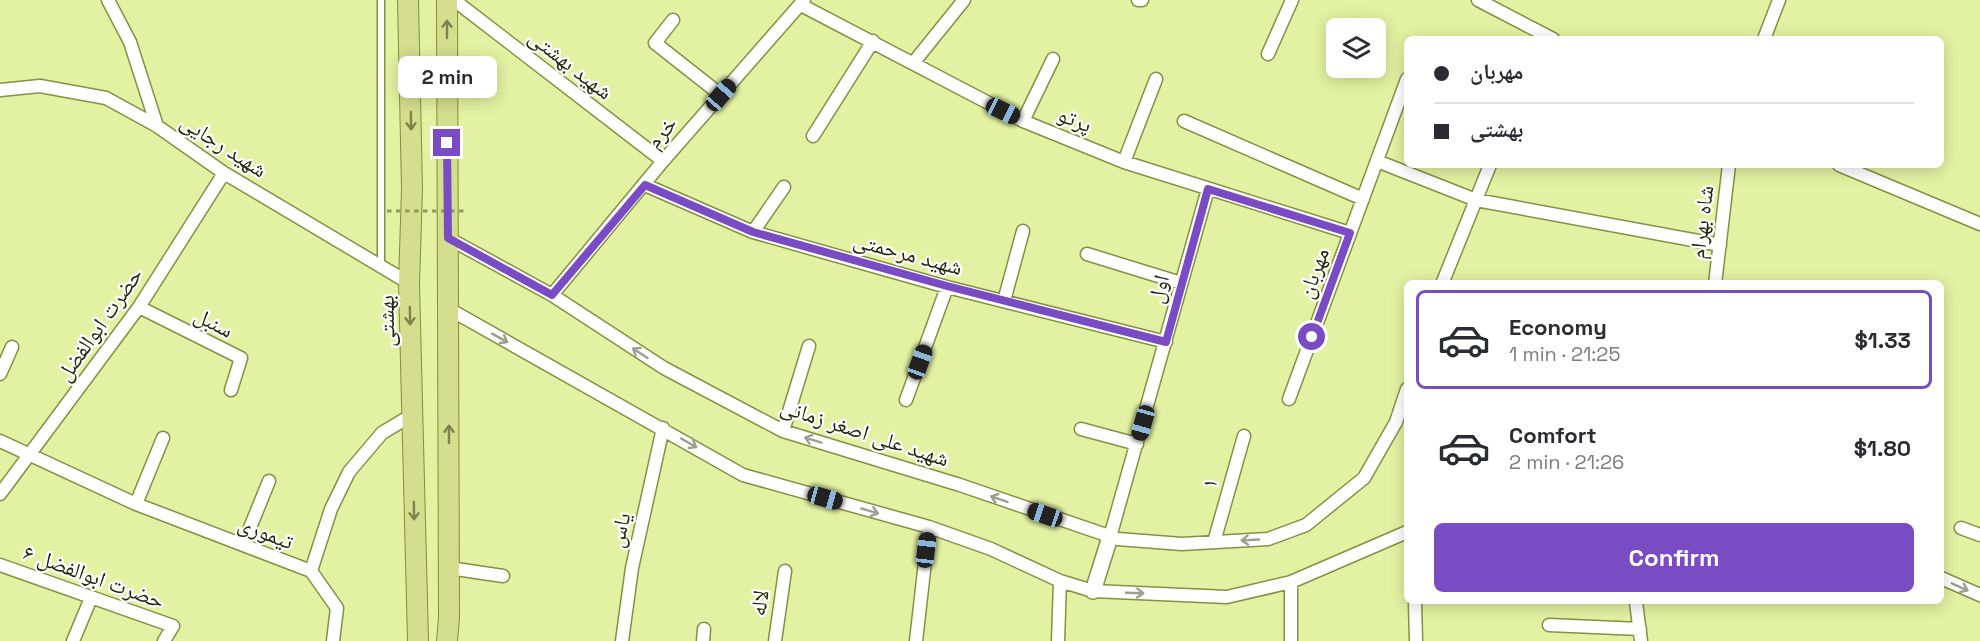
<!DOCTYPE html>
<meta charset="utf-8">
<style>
:root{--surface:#fff;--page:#f7f7f7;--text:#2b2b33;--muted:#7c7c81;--line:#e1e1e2;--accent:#794cc4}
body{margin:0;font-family:"Space Grotesk","Noto Naskh Arabic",sans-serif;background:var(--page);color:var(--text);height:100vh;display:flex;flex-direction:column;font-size:22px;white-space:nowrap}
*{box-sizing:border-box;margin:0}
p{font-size:20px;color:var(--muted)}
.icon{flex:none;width:33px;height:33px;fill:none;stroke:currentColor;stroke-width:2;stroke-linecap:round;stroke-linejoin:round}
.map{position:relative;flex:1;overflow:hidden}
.details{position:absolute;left:1404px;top:280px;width:540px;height:324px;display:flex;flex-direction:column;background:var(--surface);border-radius:9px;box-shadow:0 3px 15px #0003}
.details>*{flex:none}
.guide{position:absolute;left:1404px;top:36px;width:540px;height:132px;border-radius:9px;box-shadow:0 3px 15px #0003;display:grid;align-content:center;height:132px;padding:0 30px;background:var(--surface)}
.tools{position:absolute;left:1326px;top:18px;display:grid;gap:12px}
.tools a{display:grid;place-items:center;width:60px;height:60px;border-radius:9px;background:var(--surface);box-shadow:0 3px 15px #0003;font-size:30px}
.end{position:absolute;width:27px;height:27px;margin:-14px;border:8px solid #794cc4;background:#fff;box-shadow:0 0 0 3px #fff}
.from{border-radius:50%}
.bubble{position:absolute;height:42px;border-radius:9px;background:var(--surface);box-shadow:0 3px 15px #0003;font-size:20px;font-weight:800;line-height:42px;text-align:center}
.car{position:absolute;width:18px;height:36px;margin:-18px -9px;border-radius:8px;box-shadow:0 0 4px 2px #0007;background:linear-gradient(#222 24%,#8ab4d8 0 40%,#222 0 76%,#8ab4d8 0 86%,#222 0)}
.guide b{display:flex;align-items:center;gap:21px;height:57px;font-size:22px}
.guide b+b{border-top:2px solid var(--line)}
.guide i{width:15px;height:15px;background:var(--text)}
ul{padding:10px 0 0;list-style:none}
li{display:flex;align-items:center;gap:18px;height:99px;margin:0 12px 9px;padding:0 18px;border:3px solid transparent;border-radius:9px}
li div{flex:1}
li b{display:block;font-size:22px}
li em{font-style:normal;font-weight:800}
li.on{border-color:var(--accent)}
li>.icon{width:54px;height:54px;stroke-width:1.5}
.button{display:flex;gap:12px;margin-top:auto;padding:12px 30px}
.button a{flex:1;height:69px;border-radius:9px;background:var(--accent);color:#fff;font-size:24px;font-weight:800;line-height:69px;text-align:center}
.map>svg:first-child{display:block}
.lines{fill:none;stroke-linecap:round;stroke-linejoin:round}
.service-casing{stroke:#849044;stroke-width:9}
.minor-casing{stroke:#849044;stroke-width:15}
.tertiary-casing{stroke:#849044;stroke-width:18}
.primary-casing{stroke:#82902f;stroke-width:22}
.service{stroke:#fff;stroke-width:6}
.minor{stroke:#fff;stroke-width:12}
.tertiary{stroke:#fff;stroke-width:15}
.primary{stroke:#d3de8f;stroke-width:20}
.path-bridge{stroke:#909a60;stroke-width:3;stroke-dasharray:4.5 4.5;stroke-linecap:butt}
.oneway{stroke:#7c844c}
.oneway2{stroke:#9c9f90}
.route{stroke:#794cc4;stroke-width:8}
.labels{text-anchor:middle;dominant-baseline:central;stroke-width:4.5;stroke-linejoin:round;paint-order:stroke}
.street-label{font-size:22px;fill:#242909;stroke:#fff}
</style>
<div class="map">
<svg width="1980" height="641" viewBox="0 0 1980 641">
<rect width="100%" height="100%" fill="#e3f1a2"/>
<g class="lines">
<defs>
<path id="service" d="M381,266V0"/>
<path id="minor" d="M108,0L130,42L157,126
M454,0L663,161
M1138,0H1142
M1478,0L1553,39
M801,5L1023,121L1124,162L1350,233
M673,20L655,43L721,95
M1764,39L1779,0
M1268,54L1292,0
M914,62L964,0
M0,90L40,86L106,98L157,126L224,173L409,283
M1023,121L1053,59
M1184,121L1363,199
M813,136L873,41
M1377,161L1476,200L1720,245
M1124,162L1156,79
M1839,165L1980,224
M645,185L753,232L947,287L1166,342
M753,232L784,187
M448,238L552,295L664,368L783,431L960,485L1118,539L1182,544L1268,539L1306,525L1364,478L1396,422L1407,389
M1087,254L1181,283
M1442,284L1490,165
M1715,284L1729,165
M552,295L663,161L804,0
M1004,301L1023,231
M139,307L241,358L231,390
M449,309L743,475L929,527L991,549L1060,581L1093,591L1227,597L1291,582L1407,532
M0,374L12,347
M1289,399L1407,79
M906,400L947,287
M1081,429L1137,444
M783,431L809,346
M0,441L136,504L311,571
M0,494L139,307L224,173
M136,504L163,438
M1961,528L1980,535
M1110,537L1208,189
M1214,542L1244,436
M243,545L269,481
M0,565L173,626L164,641
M449,568L503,576
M311,571L331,509L349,472L382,433L412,415
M311,571L337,608L333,641
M1941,578L1980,595
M1415,602L1416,641
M1636,602L1641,641
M1549,625L1640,629
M73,641L91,598
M622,641L632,568L663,428
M703,641L704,629
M775,641L785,571
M916,641L929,527
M1058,641L1060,581
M1291,641V582"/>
<path id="tertiary" d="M1093,591L1110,537"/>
<path id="primary" d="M408,0L412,189L409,283L418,641
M447,641L449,618L447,0"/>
</defs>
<use href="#service" class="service-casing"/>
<use href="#minor" class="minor-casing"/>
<use href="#tertiary" class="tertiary-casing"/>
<use href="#primary" class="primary-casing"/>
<use href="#service" class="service"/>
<use href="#minor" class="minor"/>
<use href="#tertiary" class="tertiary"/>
<use href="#primary" class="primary"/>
<path class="path-bridge" d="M387,211H464"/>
</g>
<defs><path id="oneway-shaft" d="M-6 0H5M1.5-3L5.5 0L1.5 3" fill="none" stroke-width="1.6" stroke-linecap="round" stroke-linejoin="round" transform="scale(1.5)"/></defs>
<g class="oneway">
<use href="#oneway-shaft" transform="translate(447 29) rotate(-90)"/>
<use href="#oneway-shaft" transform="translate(411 121) rotate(89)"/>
<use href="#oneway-shaft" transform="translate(410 316) rotate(89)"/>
<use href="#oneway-shaft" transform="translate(449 434) rotate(-90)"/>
<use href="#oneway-shaft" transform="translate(414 511) rotate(89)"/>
</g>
<g class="oneway2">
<use href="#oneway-shaft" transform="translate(500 338) rotate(29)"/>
<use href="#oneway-shaft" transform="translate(640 353) rotate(-147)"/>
<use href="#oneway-shaft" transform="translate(813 440) rotate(-163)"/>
<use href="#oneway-shaft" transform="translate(689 443) rotate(30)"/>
<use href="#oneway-shaft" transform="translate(999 499) rotate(-161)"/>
<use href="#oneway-shaft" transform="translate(870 511) rotate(16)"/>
<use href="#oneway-shaft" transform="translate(1250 540) rotate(177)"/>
<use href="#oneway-shaft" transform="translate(1960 587) rotate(24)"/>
<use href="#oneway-shaft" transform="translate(1135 593) rotate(2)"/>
</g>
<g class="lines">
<path class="route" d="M447,143L448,238L552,295L645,185L753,232L947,286L1166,342L1208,189L1350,233L1312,337"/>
</g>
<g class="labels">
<g class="street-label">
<text transform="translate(571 64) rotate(38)">شهید بهشتی</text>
<text transform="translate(1075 119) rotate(22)">پرتو</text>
<text transform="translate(661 132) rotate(-49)">خرم</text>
<text transform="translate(224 145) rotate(33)">شهید رجایی</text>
<text transform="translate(1701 222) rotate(-83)">شاه بهرام</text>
<text transform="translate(908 253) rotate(15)">شهید مرحمتی</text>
<text transform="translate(1313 273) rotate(-70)">مهربان</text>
<text transform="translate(1158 289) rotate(-76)">اول</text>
<text transform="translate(386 321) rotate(-91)">بهشتی</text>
<text transform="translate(214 322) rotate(27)">سنبل</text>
<text transform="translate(99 324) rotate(-55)">حضرت ابوالفضل</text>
<text transform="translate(865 432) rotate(18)">شهید علی اصغر زمانی</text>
<text transform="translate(1209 483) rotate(-74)">۱</text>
<text transform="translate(619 530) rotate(-77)">یاس</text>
<text transform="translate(266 532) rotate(21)">تیموری</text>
<text transform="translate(94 576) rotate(20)">حضرت ابوالفضل ۶</text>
<text transform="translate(759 603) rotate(-82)">لاله</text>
</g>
</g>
</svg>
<div class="tools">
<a><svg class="icon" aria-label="layers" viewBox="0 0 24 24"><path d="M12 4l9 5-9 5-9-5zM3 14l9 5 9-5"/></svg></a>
</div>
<i class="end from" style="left:1312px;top:337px"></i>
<i class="end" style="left:447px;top:143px"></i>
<div class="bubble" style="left:398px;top:56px;width:99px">2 min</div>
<i class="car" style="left:721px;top:95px;rotate:41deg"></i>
<i class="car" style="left:1003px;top:111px;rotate:116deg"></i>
<i class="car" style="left:920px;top:362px;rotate:20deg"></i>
<i class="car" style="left:1143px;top:423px;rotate:196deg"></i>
<i class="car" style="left:825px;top:498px;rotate:106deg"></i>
<i class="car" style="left:1045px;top:515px;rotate:289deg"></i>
<i class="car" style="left:926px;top:550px;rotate:7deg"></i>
<div class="guide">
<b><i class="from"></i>مهربان</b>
<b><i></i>بهشتی</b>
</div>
<section class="details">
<ul>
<li class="on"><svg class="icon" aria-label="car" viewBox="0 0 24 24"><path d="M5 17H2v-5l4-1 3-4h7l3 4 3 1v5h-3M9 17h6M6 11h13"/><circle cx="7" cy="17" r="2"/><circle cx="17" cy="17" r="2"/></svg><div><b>Economy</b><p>1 min · 21:25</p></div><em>$1.33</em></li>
<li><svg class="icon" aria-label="car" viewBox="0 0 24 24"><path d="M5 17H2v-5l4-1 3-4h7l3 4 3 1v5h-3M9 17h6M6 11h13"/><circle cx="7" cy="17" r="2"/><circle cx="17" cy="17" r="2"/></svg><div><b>Comfort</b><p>2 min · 21:26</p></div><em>$1.80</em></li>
</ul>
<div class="button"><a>Confirm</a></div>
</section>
</div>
